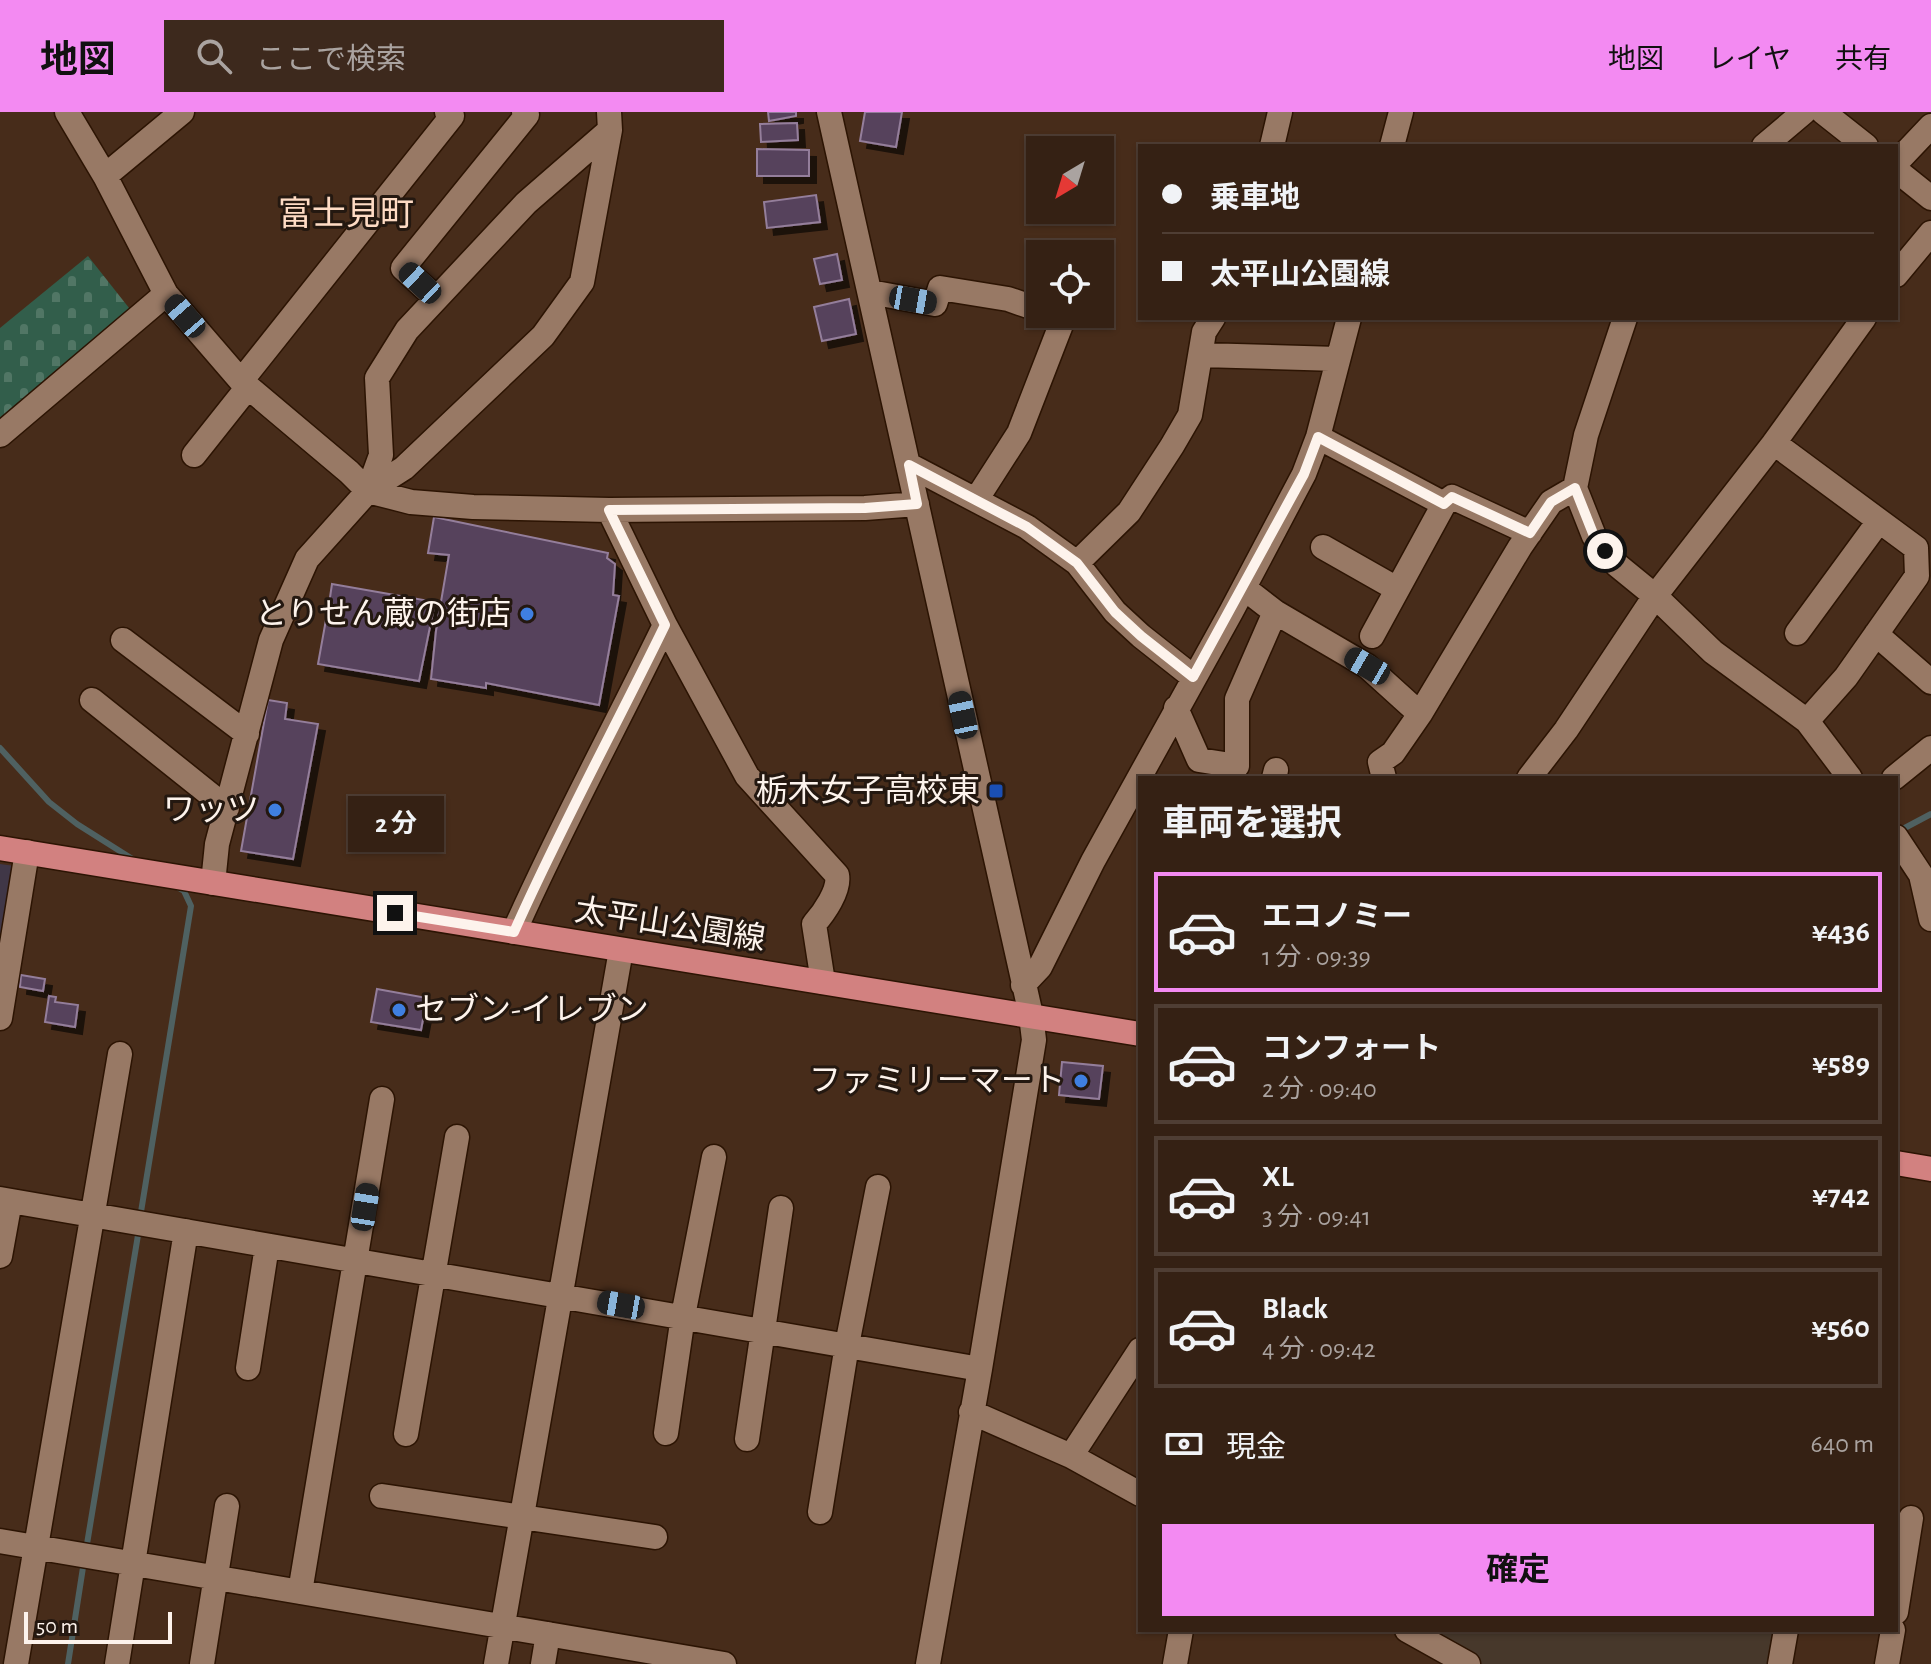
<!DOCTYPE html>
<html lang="ja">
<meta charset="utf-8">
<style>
:root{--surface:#352114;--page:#3d291d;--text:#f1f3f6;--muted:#aaa3a0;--line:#4f3e34;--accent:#f38af2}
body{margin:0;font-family:"Alegreya Sans","Noto Sans JP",sans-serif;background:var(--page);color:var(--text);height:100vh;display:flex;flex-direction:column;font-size:30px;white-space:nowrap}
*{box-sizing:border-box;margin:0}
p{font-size:26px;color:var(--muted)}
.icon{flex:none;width:44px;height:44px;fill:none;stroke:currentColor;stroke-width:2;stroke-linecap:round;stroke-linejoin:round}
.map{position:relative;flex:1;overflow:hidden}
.details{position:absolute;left:1138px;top:664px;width:760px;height:856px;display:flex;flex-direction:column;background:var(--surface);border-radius:0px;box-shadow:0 2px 6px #0004,0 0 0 2px var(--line)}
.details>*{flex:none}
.hud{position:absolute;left:1138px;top:32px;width:760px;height:176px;border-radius:0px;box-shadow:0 2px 6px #0004,0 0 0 2px var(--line);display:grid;align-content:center;height:176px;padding:0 24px;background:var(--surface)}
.needle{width:52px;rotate:218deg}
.fabs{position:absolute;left:1026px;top:24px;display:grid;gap:16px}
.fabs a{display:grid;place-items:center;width:88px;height:88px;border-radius:0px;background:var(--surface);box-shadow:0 2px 6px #0004,0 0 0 2px var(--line);font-size:40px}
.scale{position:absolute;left:24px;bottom:20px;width:148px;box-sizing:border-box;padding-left:8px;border:4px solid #fdf3ec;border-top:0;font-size:22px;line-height:28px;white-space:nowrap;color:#fdf3ec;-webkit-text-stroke:6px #241810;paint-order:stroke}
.end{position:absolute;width:36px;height:36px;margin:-18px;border:10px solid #fdf3ec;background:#111;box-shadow:0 0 0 4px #111}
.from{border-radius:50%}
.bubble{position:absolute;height:56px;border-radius:0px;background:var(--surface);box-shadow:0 2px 6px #0004,0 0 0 2px var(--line);font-size:26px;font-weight:700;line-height:56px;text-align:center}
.car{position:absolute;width:24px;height:48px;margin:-24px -12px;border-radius:10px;box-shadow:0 0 6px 2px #0007;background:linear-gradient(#222 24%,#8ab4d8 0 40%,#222 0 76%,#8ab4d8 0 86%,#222 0)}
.hud b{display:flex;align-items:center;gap:28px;height:76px;font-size:30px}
.hud b+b{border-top:2px solid var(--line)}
.hud i{width:20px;height:20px;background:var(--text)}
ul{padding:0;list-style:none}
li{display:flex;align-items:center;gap:24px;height:120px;margin:0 16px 12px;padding:0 8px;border:4px solid var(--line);border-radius:0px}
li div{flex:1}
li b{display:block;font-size:30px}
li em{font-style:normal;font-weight:700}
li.on{border-color:var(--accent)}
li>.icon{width:72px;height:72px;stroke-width:1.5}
h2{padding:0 24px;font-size:36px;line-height:96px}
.pay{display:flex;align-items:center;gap:20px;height:88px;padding:0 24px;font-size:30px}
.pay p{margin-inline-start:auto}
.button{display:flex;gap:16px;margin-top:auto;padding:16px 24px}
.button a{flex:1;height:92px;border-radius:0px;background:var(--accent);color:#111;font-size:32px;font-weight:700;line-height:92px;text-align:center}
header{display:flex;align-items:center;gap:48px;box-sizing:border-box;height:112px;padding:0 40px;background:var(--accent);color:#111}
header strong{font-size:38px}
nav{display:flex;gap:44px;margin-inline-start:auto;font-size:28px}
.search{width:560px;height:72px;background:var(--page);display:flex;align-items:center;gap:20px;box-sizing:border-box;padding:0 28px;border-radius:0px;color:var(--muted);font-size:30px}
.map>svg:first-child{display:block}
.commercial{fill:#403747}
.education{fill:#47382b}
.cemetery{fill:url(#cemetery-stones)}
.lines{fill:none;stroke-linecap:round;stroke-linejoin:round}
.stream{stroke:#4f6161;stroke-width:6}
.building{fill:#56425c;stroke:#947e9b;stroke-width:2;filter:url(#shadow)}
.minor-casing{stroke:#2c1403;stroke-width:27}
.major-casing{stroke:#2c1403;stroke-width:27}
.minor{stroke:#987965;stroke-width:24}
.major{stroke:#d28180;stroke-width:24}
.route{stroke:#fdf3ec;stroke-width:10}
.shop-dot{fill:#3f7fe0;stroke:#241810;stroke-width:3}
.transit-dot{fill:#1a4fb4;stroke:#241810;stroke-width:3}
.labels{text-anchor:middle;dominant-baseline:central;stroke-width:6;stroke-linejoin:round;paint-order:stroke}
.poi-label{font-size:32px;fill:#fdf3ec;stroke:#241810;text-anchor:end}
.street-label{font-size:32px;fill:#fdf3ec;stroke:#241810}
.neighbourhood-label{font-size:34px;fill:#fedbc4;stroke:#241810}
</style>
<header>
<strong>地図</strong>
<div class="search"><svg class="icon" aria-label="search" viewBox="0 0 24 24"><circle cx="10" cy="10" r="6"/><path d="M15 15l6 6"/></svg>ここで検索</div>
<nav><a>地図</a><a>レイヤ</a><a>共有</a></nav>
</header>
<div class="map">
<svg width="1931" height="1552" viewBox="0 0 1931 1552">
<defs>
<pattern id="cemetery-stones" width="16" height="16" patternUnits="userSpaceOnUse" patternTransform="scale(2)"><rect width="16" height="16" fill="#325e4b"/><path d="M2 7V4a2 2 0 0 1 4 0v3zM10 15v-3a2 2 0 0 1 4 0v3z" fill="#517665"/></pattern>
<filter id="shadow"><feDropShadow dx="7" dy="7" stdDeviation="0" flood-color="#0009"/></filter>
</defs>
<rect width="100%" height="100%" fill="#472c1a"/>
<path class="commercial" d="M0,752L15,754L0,841Z"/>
<path class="education" d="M1419,1518H1778L1773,1552H1478Z"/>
<path class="cemetery" d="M88,144L133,201L0,313V216Z"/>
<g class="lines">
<path class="stream" d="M0,636L49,690L77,712L134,748
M1899,719L1931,702
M140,1106L191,794L184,779L177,775
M86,1438L139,1117
M68,1552L84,1449"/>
</g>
<path class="building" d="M768,0H796V4L769,9Z
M865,0H902L896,35L860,29Z
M797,11L798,28L761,30L760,12Z
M757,37L809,38V64H757Z
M816,83L820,110L767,116L764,90Z
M837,142L842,168L820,172L814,147Z
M849,187L856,222L822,229L814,195Z
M434,405L608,441L607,446L615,452L613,483L619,484L599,593L486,571V576L431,567L436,519L449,443L428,441Z
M332,472L435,490L419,569L318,552L327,502L338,505L341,494L329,492Z
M268,588L287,591L285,607L318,612L293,747L241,739Z
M21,863L45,867L43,879L20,875Z
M377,877L427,886L421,918L371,910Z
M49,884L56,885L55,890L78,893L75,915L45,910Z
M1062,950L1103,954L1099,987L1059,983Z"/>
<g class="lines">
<defs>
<path id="minor" d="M67,0L105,64L166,182L241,269L349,360L368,379L411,390L473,395L609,398
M829,0L1031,903L1034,928L980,1257L928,1552
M1823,0L1866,34
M1272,34L1280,0
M1392,34L1401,0
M1764,34L1804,0
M1896,51L1931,14
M1896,58L1931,86
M105,64L182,0
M1896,163L1931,121
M870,180L935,192L940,176L1008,187L1040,198
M436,186L403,156L527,3L524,0
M1625,206L1586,323L1575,376L1594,424L1617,453L1655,484L1713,540L1807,609L1850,666
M1201,243L1338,247
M241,269L452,4L447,0
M0,323L166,182
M1318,325L1444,392L1372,524
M1774,331L1916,436L1917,464L1846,565L1807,609
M194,343L248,275
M909,353L1027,415L1077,451L1115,500L1141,524L1193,565
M368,379L381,343L377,266L407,218L526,91L610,18
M976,388L1019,321L1064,205L1053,202
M1444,392L1452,385L1530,421
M1323,435L1397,477
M1077,451L1129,400L1172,334L1190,303L1204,220L1213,206
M1244,476L1275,500L1367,554L1420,602
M665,513L747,664L837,763C840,778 824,801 814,812L823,870
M1797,521L1879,409
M1876,522L1931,570
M123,528L247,622
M92,588L227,696
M1176,596L1199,648L1237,654V587L1275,500
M1274,666L1276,658
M1384,666L1380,650L1393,641L1420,602L1520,435L1551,390L1575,376
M1529,666L1566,618L1655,484L1774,331L1864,206
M1894,666L1931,636
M1896,725L1921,763L1931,807
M213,771L217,732L271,528L307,447L368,379L404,356L543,224L582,170L610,18L609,0
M514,820C560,716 615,616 665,513L609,398L865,396L917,392
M1023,873L1040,855L1093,749L1231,500L1304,362L1318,325L1349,206
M0,906L27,740
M0,1087L980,1257
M0,1144L10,1089
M248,1256L267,1134
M971,1300L1071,1344L1140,1382
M666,1321L683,1204L714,1045
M406,1322L457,1025
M747,1327L781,1096
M1071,1344L1140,1238
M382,1384L655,1425
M820,1400L847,1233L878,1075
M0,1429L724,1552
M300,1480L382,987
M1896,1500L1911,1406
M1407,1518L1468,1552
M16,1552L120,942
M117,1552L186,1119
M202,1552L227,1394
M496,1552L621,838
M543,1552L548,1522
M1175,1552L1181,1518
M1780,1552L1786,1518
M1887,1552L1893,1518"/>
<path id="major" d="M0,736L1140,922
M1896,1051L1931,1057"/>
</defs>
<use href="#minor" class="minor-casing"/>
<use href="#major" class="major-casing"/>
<use href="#minor" class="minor"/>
<use href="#major" class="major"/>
</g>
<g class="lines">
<path class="route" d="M395,801L514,820C560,716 615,616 665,513L609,398L865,396L917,392L909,353L1027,415L1077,451L1115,500L1141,524L1193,565L1304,362L1318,325L1444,392L1452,385L1530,421L1551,390L1575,376L1594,424L1605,439"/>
</g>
<g class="shop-dot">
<circle cx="527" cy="502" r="8"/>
<circle cx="275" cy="698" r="8"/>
<circle cx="399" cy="898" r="8"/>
<circle cx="1081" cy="969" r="8"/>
</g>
<rect class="transit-dot" x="988" y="671" width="16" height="16" rx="4"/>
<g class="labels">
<g class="poi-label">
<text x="511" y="502">とりせん蔵の街店</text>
<text x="980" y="679">栃木女子高校東</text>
<text x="259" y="698">ワッツ</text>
<text x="415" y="898" text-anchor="start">セブン-イレブン</text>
<text x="1065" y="969">ファミリーマート</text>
</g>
<g class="street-label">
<text transform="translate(670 813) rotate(9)">太平山公園線</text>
</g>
<g class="neighbourhood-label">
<text x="346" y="103">富士見町</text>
</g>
</g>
</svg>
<div class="fabs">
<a><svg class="needle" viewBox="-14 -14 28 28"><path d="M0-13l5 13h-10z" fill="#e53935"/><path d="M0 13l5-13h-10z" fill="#aaa3a0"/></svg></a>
<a><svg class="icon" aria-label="locate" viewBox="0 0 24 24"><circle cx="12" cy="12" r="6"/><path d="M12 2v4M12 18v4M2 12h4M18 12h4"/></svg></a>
</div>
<div class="scale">50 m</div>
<i class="end from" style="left:1605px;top:439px"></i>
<i class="end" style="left:395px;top:801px"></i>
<div class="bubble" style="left:348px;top:684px;width:96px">2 分</div>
<i class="car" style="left:420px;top:171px;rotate:313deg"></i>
<i class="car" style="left:913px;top:188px;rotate:100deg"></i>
<i class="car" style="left:185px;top:204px;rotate:319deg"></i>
<i class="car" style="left:1367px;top:554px;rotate:300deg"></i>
<i class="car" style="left:963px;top:603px;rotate:348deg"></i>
<i class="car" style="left:365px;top:1095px;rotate:9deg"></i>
<i class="car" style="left:621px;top:1193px;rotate:280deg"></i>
<div class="hud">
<b><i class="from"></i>乗車地</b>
<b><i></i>太平山公園線</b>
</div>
<section class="details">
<h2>車両を選択</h2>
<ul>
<li class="on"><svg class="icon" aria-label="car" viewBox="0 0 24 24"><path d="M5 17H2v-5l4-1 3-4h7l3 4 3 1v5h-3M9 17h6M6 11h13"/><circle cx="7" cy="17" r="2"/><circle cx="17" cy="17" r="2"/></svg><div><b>エコノミー</b><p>1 分 · 09:39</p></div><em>¥436</em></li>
<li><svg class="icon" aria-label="car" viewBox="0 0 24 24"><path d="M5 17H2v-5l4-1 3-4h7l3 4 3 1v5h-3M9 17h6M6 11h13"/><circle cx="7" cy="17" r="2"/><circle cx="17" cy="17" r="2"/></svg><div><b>コンフォート</b><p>2 分 · 09:40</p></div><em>¥589</em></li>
<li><svg class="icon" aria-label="car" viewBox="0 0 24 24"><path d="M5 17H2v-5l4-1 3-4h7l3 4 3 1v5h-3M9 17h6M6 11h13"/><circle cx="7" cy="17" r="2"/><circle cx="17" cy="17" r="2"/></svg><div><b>XL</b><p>3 分 · 09:41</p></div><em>¥742</em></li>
<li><svg class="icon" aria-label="car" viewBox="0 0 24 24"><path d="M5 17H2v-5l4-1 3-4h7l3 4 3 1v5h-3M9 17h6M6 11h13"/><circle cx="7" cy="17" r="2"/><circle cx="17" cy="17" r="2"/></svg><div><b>Black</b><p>4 分 · 09:42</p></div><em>¥560</em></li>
</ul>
<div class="pay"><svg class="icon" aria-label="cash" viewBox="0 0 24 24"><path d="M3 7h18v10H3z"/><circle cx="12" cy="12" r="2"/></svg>現金<p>640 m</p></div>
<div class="button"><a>確定</a></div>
</section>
</div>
